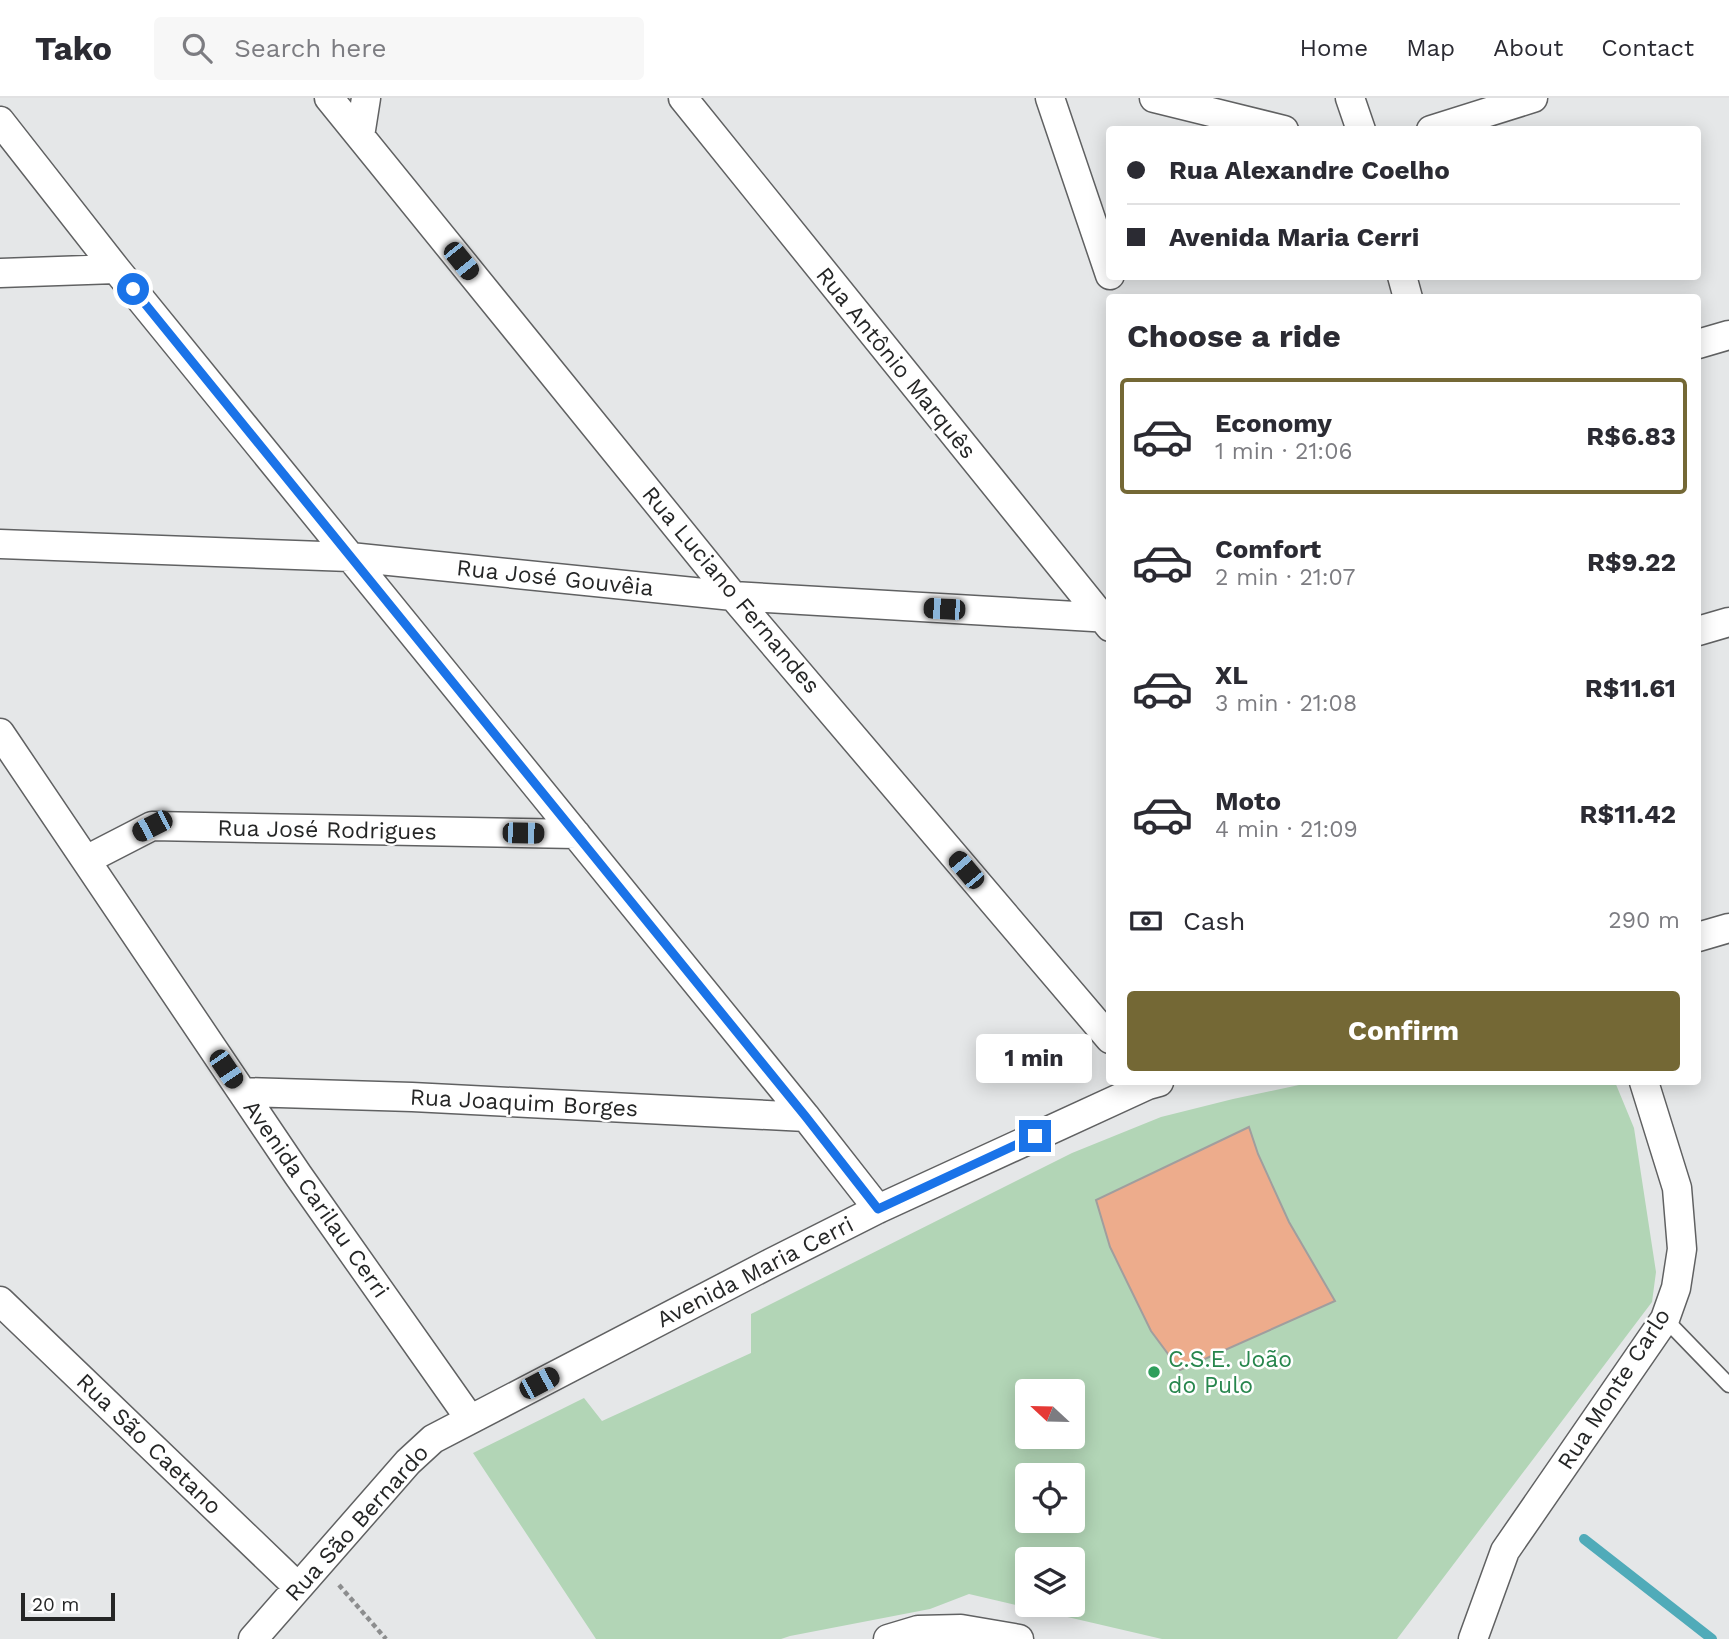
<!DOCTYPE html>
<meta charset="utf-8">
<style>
:root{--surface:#fff;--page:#f7f7f7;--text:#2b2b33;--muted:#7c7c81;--line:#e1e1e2;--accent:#746835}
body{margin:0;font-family:"Work Sans",sans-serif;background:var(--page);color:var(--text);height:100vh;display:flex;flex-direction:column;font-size:26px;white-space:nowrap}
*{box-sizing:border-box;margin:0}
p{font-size:23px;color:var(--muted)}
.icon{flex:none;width:38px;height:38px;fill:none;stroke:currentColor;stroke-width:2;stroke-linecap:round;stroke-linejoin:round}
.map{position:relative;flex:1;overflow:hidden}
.side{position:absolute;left:1106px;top:196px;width:595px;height:791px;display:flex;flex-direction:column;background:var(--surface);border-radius:7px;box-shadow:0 4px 18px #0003}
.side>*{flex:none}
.guide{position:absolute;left:1106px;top:28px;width:595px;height:154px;border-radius:7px;box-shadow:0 4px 18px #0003;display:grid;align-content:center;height:154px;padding:0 21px;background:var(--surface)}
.needle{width:46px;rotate:292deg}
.tools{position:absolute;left:1015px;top:1281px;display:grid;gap:14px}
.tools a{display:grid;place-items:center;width:70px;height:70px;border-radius:7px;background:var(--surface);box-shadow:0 4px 18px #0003;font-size:35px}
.scale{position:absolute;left:21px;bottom:18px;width:94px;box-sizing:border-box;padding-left:7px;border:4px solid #252626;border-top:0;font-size:19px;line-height:24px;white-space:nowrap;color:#252626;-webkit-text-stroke:5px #fff;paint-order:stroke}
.end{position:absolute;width:32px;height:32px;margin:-16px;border:9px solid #1a73e8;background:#fff;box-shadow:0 0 0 4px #fff}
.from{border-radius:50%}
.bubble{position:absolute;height:49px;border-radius:7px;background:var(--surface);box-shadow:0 4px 18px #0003;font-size:23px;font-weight:700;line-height:49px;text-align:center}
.car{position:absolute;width:21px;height:42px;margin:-21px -10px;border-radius:9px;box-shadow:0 0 5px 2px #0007;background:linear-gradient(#222 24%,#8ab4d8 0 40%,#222 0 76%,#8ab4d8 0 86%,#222 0)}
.guide b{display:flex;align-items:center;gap:24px;height:66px;font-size:26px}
.guide b+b{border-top:2px solid var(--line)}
.guide i{width:18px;height:18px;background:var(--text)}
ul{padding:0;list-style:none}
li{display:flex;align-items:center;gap:21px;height:116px;margin:0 14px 10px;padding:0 7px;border:4px solid transparent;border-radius:7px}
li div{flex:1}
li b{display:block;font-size:26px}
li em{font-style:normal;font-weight:700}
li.selected{border-color:var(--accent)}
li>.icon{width:63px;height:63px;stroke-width:1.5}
h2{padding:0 21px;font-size:32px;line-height:84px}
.pay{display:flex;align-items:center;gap:18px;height:77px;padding:0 21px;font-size:26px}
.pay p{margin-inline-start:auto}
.action{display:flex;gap:14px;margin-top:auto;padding:14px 21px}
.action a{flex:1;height:80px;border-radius:7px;background:var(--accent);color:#fff;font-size:28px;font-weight:700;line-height:80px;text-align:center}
header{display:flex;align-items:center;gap:42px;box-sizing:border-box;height:98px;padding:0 35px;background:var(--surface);border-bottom:2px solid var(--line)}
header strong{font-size:33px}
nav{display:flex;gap:38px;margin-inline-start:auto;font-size:24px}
.search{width:490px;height:63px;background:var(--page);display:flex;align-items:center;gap:18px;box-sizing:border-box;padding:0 24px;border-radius:7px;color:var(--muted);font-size:26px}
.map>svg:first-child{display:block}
.green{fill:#b2d5b6;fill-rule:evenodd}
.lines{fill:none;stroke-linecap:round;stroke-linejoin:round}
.stream{stroke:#50abb9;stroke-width:10}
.building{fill:#edac8c;stroke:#a09e9e;stroke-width:2}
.service-casing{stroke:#606162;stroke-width:17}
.minor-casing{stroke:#606162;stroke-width:31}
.path{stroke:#8c8d8e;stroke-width:4.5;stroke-dasharray:5 3.5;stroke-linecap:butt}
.service{stroke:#fff;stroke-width:14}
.minor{stroke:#fff;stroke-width:28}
.route{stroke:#1a73e8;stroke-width:9}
.leisure-dot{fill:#2e9e5b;stroke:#fff;stroke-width:2.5}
.labels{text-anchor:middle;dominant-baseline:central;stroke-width:5;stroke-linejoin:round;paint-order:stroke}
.street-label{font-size:23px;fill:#252626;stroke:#fff}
.leisure-label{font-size:23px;fill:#27864d;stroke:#fff;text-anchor:start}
</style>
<header>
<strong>Tako</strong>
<div class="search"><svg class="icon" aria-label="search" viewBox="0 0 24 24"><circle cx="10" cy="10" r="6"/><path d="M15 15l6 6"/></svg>Search here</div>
<nav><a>Home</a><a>Map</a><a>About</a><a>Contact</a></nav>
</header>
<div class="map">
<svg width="1729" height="1541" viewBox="0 0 1729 1541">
<rect width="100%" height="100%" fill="#e5e7e8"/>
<path class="green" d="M1313,984H1615L1634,1030L1656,1174L1652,1204L1397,1541H1162L969,1496L930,1511L790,1538L781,1541H596L473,1355L584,1300L602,1323L751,1255V1216L1072,1055L1161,1019L1233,1001ZM1027,1293H1073V1339H1027ZM1027,1377H1073V1423H1027ZM1027,1461H1073V1507H1027Z"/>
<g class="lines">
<path class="stream" d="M1584,1441L1712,1541"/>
</g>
<path class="building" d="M1249,1029L1258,1056L1289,1124L1335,1203L1180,1272L1151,1233L1110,1149L1096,1102Z"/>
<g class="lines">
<defs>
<path id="service" d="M1665,1221L1729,1287"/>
<path id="minor" d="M329,0L733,498L1110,941
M683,0L1110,529
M1050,0L1110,177
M1154,0L1284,32
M1350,0L1361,32
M0,23L116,171L806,1019L878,1111
M1431,32L1533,0
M360,38L366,0
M0,175L116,171
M1402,178L1408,200
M1698,246L1729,237
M0,446L350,459L733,498L1110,520
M1698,533L1729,524
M0,635L298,1077L470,1321
M86,762L152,728L576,736
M1698,839L1729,830
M242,994L412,999L806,1019
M0,1203L298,1489
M253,1541L408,1364L433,1341L771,1165L878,1111L1148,987L1159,984
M888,1541L918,1532L961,1531L1019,1541
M1473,1541L1505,1453L1665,1221L1676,1190L1682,1151L1677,1090L1644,984"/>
</defs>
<use href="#service" class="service-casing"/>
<use href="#minor" class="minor-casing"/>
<path class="path" d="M339,1487L386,1541"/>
<use href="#service" class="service"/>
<use href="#minor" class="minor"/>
</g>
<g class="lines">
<path class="route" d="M133,191L806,1019L878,1111L1035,1038"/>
</g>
<circle class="leisure-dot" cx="1154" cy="1274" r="7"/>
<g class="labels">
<g class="street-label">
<text transform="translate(896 265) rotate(51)">Rua Antônio Marquês</text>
<text transform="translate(555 480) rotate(6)">Rua José Gouvêia</text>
<text transform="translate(731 492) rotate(50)">Rua Luciano Fernandes</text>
<text transform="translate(327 732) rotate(1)">Rua José Rodrigues</text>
<text transform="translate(524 1005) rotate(3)">Rua Joaquim Borges</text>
<text transform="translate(316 1101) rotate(55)">Avenida Carilau Cerri</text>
<text transform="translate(755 1174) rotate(-27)">Avenida Maria Cerri</text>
<text transform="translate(1614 1291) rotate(-57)">Rua Monte Carlo</text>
<text transform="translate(149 1346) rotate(44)">Rua São Caetano</text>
<text transform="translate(357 1425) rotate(-48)">Rua São Bernardo</text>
</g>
<g class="leisure-label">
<text x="1168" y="1261">C.S.E. João<tspan x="1168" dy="26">do Pulo</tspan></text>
</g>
</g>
</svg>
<div class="tools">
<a><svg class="needle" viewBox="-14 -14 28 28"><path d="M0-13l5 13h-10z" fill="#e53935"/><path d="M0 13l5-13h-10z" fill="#7c7c81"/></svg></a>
<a><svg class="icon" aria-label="locate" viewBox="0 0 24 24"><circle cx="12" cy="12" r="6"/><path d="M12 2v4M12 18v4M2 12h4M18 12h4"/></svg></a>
<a><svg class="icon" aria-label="layers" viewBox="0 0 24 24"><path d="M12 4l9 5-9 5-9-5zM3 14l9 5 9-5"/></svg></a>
</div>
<div class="scale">20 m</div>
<i class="end from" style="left:133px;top:191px"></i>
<i class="end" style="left:1035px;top:1038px"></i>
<div class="bubble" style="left:976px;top:936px;width:116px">1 min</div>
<i class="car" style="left:461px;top:163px;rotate:141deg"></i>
<i class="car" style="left:944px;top:511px;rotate:273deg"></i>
<i class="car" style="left:152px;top:728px;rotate:243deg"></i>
<i class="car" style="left:523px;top:735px;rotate:91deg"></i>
<i class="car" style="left:966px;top:772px;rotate:320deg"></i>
<i class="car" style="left:226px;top:971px;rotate:146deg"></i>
<i class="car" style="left:539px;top:1285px;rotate:62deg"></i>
<div class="guide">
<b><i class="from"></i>Rua Alexandre Coelho</b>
<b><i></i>Avenida Maria Cerri</b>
</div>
<section class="side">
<h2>Choose a ride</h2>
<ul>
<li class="selected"><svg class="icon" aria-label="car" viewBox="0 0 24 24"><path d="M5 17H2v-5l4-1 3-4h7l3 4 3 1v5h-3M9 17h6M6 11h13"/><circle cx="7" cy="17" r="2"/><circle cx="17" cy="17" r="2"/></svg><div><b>Economy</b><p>1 min · 21:06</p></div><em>R$6.83</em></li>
<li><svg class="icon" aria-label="car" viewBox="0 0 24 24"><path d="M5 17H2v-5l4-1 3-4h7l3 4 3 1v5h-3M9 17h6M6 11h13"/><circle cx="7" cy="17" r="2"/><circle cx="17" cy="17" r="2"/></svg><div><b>Comfort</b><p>2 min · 21:07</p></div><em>R$9.22</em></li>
<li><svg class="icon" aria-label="car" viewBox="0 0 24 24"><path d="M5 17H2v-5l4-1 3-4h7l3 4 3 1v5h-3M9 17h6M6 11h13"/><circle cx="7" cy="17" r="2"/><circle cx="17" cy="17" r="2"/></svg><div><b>XL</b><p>3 min · 21:08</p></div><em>R$11.61</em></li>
<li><svg class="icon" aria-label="car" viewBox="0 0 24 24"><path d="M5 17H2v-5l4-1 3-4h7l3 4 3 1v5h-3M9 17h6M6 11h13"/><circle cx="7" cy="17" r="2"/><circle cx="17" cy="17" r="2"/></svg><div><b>Moto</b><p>4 min · 21:09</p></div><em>R$11.42</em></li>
</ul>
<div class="pay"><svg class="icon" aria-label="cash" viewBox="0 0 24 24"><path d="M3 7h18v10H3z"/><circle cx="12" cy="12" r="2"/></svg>Cash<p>290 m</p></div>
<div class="action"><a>Confirm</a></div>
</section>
</div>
